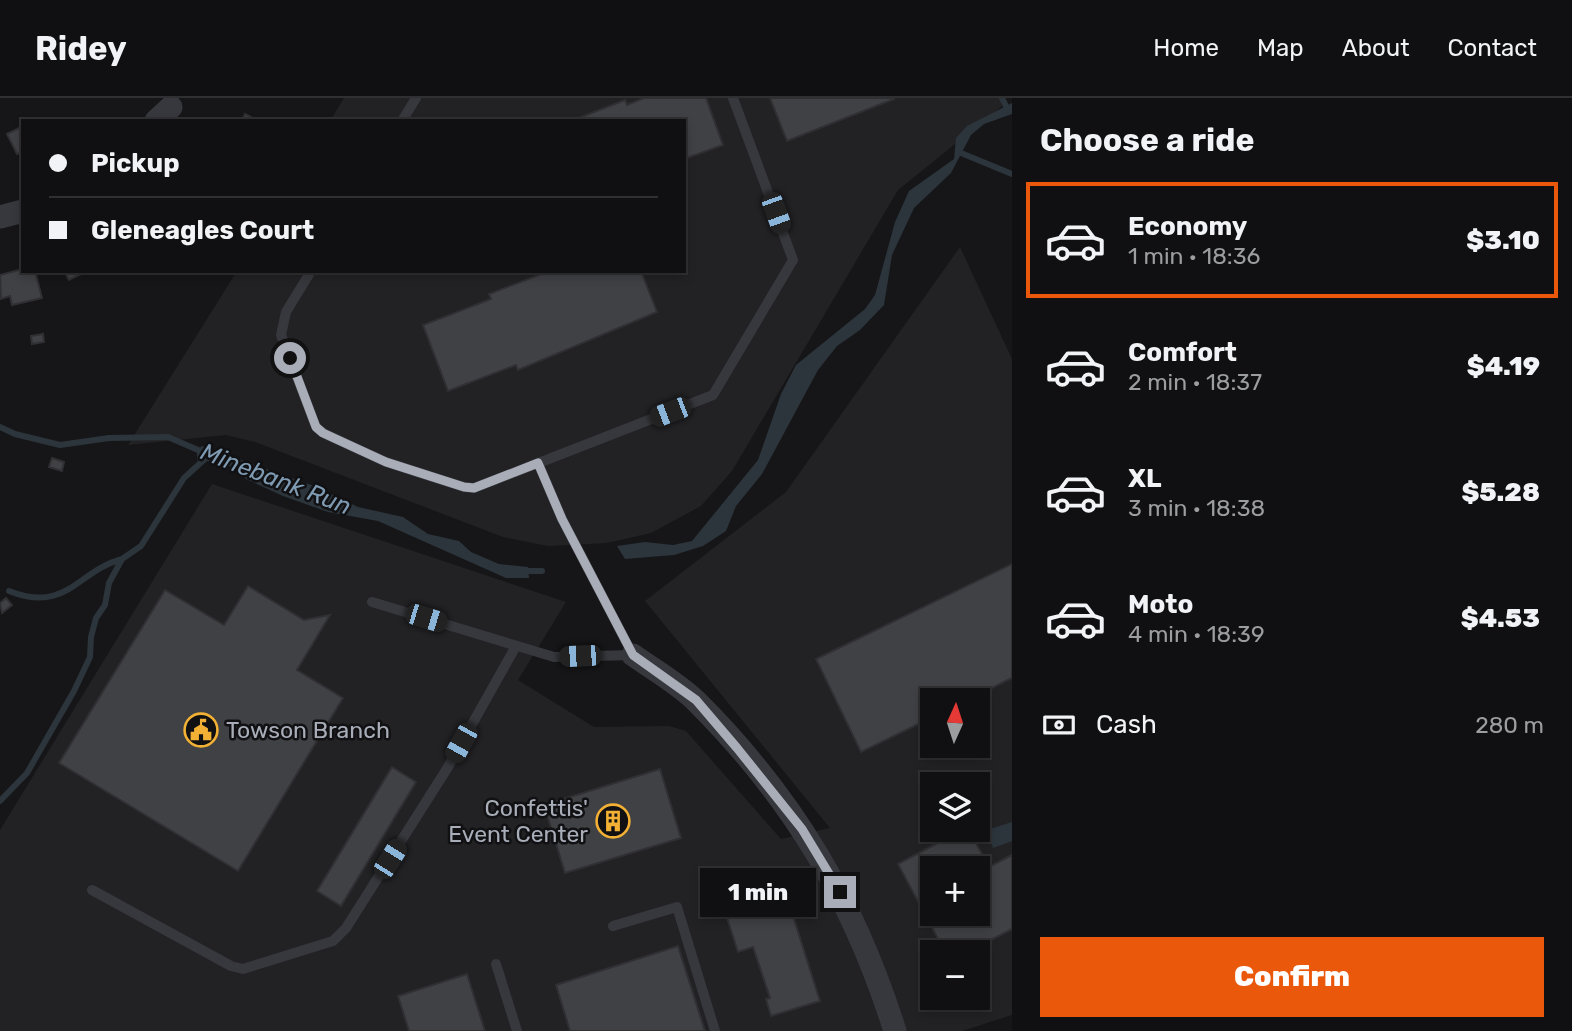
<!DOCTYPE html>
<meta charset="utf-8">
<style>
:root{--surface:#101012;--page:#19191b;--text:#f1f3f6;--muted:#9c9d9f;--line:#303032;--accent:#ea580c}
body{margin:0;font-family:Rubik,sans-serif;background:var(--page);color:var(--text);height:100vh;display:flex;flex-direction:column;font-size:26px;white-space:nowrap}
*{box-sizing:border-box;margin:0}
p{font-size:23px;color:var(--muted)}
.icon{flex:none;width:38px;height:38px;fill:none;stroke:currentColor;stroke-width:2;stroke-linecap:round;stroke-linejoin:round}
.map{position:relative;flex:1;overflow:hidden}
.side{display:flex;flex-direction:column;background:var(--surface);width:560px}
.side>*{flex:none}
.banner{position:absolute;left:21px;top:21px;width:665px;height:154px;border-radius:0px;box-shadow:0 4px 10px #0003,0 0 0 2px var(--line);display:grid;align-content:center;height:154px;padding:0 28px;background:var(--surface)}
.needle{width:46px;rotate:3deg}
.controls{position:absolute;left:920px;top:590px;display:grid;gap:14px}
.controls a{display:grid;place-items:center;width:70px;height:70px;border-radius:0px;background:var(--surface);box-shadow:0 4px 10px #0003,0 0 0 2px var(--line);font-size:35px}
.end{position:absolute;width:32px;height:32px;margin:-16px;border:9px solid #a8adb8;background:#111;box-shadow:0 0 0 4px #111}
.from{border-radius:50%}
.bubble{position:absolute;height:49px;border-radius:0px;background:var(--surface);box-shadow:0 4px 10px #0003,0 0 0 2px var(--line);font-size:23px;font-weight:800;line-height:49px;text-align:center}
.car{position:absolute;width:21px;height:42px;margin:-21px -10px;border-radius:9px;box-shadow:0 0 5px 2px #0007;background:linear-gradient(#222 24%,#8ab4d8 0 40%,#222 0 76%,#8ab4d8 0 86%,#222 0)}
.banner b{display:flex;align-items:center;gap:24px;height:66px;font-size:26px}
.banner b+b{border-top:2px solid var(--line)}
.banner i{width:18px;height:18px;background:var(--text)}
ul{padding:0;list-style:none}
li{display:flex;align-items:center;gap:21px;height:116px;margin:0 14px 10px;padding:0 14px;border:4px solid transparent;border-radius:0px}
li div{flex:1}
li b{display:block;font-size:26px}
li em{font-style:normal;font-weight:800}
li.on{border-color:var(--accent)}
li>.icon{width:63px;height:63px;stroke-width:1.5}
h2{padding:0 28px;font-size:32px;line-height:84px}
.pay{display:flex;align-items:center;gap:18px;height:77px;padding:0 28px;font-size:26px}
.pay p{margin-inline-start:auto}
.primary-button{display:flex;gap:14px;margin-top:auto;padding:14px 28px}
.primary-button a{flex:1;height:80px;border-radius:0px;background:var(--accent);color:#fff;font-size:28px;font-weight:800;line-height:80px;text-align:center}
header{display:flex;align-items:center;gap:42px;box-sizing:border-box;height:98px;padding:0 35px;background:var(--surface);border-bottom:2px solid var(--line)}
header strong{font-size:33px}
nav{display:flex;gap:38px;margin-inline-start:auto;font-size:24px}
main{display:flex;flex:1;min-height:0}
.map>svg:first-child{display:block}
.built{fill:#222225;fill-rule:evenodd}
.water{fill:#2c353c}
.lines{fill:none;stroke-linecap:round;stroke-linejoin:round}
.stream{stroke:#2c353c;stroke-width:6}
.building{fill:#404145;stroke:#303034;stroke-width:2;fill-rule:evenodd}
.lane{stroke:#37383d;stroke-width:10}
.street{stroke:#37383d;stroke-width:23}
.route{stroke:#a8adb8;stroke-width:9}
.labels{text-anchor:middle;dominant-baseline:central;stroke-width:5;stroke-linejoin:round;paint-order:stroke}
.poi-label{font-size:23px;fill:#a8adb8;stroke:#111113;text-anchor:start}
.water-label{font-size:24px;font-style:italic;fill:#7f9bb3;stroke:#111113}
</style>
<header>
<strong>Ridey</strong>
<nav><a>Home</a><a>Map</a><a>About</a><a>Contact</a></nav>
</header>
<main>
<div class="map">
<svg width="1012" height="933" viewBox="0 0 1012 933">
<rect width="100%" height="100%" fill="#161618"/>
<path class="built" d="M344,0H1005L1006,5L898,92L732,373L701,408L651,435L607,445L548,448L503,439L255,344L226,337L128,347L237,173H684V23H330Z
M960,149L1012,261V917L962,933H0V732L212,386L566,504L518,582L594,629L669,628L686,633L781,741L830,730L645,503L786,394ZM933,602H978V648H933ZM933,686H978V732H933ZM933,770H978V816H933ZM933,854H978V900H933Z"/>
<path class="water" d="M1012,5V16L984,26L971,37L951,75L914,110L892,157L884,207L860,232L837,248L818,272L762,376L736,408L726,433L703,448L674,457L625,461L617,448L645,444L673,447L692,443L758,362L781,296L796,267L865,211L875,197L895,124L909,93L954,61L956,40L967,28Z
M202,348L314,388L358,409L403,419L428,436L459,443L471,454L499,466L528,469L529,480H506L378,423L328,414L283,398L246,381L225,365L197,362V352Z
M1012,724V743L993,750L987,732Z"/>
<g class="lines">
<path class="stream" d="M1002,0L1008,12
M961,55L1012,76
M0,329L15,336L60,347L109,340L168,339L205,355
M520,473H542
M9,493C67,516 77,473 122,461
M0,703L27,675L74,593L90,559L91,539L96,520L105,507L109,485L122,461L141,448L184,380L207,359"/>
</g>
<path class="building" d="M644,0H706L723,47L684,61V23H571L625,2L627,7Z
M770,0H894V1L787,43Z
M245,16L258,23H242Z
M23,28V54L17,56L7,36Z
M23,171L35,173L42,200L12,207L10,198L1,201L0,177Z
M64,173H87L69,182Z
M549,173H641L657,214L518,272L516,267L448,293L423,227L491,201L489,196Z
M43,236L44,244L32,246L31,238Z
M52,360L64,364L62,373L49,369Z
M1012,466V580L968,602H933V619L861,654L816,561Z
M248,488L304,522L330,517L297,572L343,600L238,773L59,665L165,492L224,527Z
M6,500L12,507L2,515L0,505Z
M392,669L416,684L341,808L317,793Z
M660,671L681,740L565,775L544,707Z
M962,732H969L989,769L1012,757V831L968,854H945L898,766ZM933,770H978V816H933Z
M775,774L786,806L789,805L820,903L771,918L766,901L770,900L753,849L738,854L718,792Z
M678,848L705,933H570L556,887Z
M467,876L485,933H409L398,898Z"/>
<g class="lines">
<path class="lane" d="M402,23L416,0
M311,173L286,214L281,237L316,329L323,335L386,364L464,389L474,390L713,297L793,162L733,0
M372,504L554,559L633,557L562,421L538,365
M92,792L231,868L243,871L333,843L346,830L448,669L516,548
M613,828L677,809L715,933
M496,866L517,933"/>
<path class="street" d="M156,23L171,9
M0,119L23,113
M633,557C654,572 679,586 697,604C794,701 854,803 895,933"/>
</g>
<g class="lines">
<path class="route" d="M290,260L316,329L323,335L386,364L464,389L474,390L538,365L562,421L633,557L696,602L737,650L802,731L840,794"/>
</g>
<defs>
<symbol id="civic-ring" viewBox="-11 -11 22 22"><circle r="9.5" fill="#111113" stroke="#f2b134" stroke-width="1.5"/><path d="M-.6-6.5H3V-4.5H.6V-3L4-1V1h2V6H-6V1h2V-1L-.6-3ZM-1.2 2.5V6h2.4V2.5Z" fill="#f2b134"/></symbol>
<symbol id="building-ring" viewBox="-11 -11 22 22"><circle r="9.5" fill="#111113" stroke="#f2b134" stroke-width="1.5"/><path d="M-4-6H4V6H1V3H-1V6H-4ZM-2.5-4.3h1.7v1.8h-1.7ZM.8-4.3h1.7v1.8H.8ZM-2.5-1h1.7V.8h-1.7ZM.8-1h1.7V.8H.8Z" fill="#f2b134"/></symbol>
</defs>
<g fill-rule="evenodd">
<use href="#civic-ring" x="182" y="613" width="38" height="38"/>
<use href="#building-ring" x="594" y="704" width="38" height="38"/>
</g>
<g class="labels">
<g class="poi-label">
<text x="226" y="632">Towson Branch</text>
<text x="588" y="710" text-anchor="end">Confettis'<tspan x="588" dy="26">Event Center</tspan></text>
</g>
<g class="water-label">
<text transform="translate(276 381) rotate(21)">Minebank Run</text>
</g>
</g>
</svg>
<div class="controls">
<a><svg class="needle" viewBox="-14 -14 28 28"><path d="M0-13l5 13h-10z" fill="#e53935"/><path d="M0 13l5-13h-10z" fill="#9c9d9f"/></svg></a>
<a><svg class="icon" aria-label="layers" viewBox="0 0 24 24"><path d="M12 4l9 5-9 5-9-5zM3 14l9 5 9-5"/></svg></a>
<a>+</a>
<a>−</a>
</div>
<i class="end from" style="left:290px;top:260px"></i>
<i class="end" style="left:840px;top:794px"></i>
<div class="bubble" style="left:700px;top:770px;width:116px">1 min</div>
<i class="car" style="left:776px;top:115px;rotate:160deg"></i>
<i class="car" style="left:670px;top:314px;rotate:249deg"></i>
<i class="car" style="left:426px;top:520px;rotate:107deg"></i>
<i class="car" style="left:580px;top:558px;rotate:268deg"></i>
<i class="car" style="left:461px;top:645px;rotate:209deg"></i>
<i class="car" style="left:390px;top:761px;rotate:32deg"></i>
<div class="banner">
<b><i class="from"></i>Pickup</b>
<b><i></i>Gleneagles Court</b>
</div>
</div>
<section class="side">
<h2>Choose a ride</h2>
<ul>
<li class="on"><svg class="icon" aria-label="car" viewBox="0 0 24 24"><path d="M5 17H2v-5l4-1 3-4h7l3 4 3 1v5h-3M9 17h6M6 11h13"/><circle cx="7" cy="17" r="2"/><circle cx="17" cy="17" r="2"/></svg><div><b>Economy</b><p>1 min · 18:36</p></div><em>$3.10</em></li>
<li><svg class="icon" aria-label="car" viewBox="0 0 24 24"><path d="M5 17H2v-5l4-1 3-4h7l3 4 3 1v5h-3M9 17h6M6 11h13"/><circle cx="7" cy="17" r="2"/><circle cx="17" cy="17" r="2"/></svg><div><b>Comfort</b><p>2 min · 18:37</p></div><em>$4.19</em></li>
<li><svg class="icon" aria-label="car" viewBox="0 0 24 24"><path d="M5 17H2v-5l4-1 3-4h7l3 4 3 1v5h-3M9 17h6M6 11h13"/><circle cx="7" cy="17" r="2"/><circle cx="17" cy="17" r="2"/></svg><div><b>XL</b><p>3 min · 18:38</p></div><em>$5.28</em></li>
<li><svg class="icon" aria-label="car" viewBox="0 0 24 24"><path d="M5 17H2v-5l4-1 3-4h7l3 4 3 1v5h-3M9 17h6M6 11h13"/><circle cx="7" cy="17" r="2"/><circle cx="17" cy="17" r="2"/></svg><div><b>Moto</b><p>4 min · 18:39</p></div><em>$4.53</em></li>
</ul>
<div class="pay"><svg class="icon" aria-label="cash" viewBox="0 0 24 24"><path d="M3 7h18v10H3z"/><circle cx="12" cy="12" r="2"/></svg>Cash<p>280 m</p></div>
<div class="primary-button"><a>Confirm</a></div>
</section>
</main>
